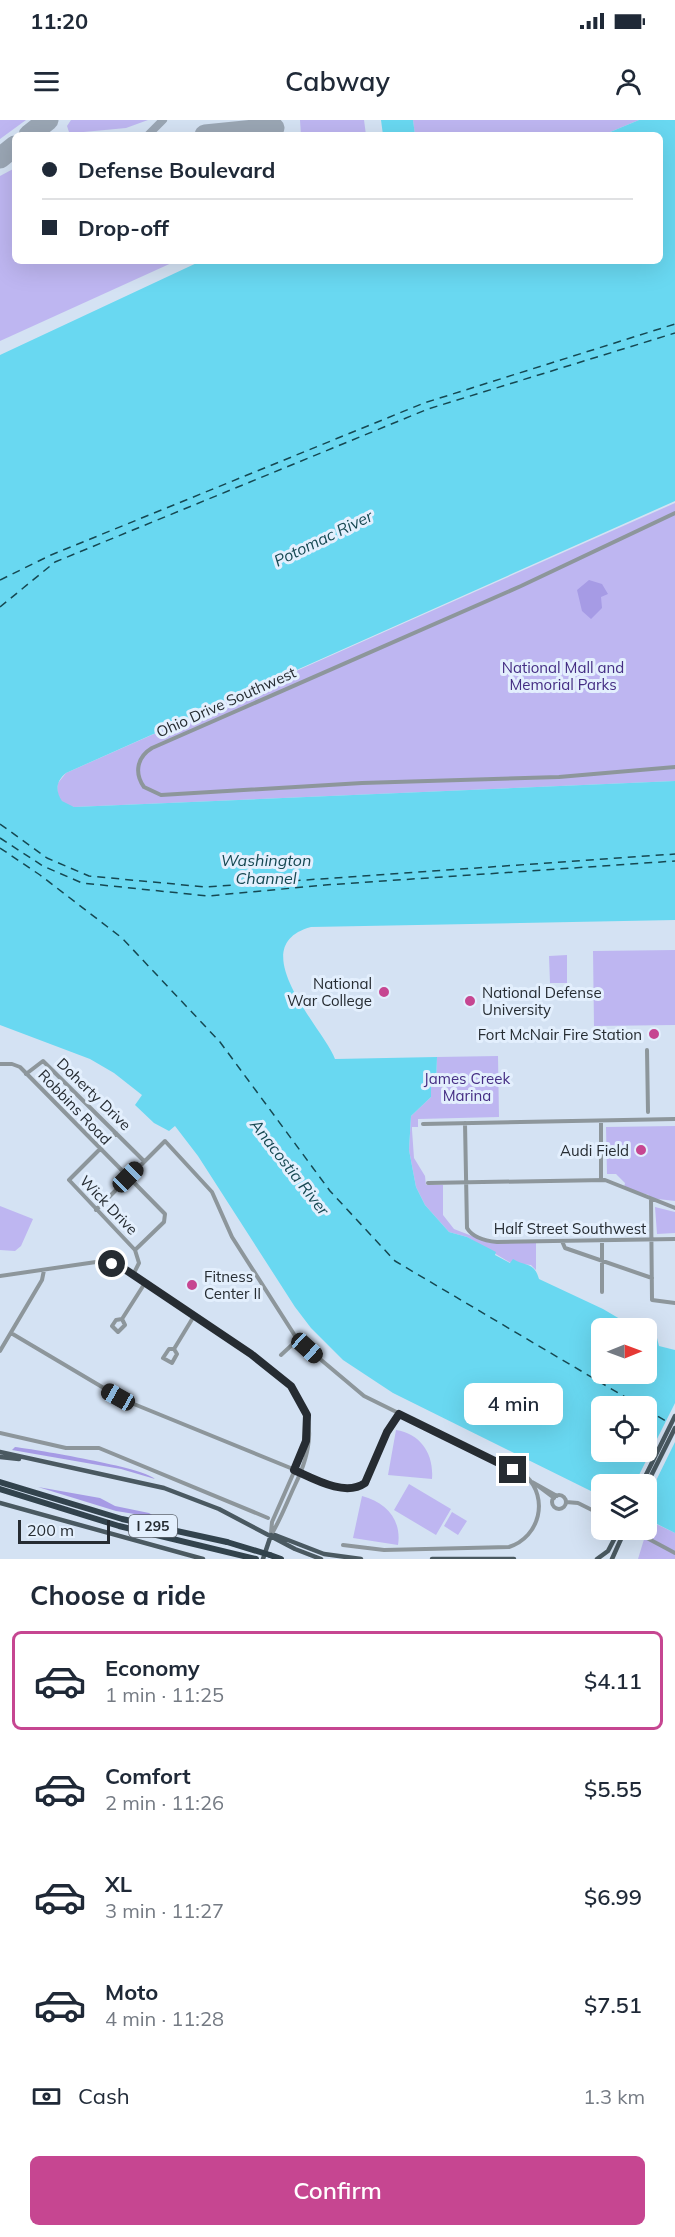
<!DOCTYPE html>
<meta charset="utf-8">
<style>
:root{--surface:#fff;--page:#f2f2f3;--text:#1f2937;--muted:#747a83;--line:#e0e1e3;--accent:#c64691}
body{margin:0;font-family:Mulish,sans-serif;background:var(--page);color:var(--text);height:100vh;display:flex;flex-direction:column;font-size:22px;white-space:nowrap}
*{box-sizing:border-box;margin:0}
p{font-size:20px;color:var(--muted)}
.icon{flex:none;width:33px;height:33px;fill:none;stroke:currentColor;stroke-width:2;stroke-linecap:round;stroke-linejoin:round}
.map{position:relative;height:1439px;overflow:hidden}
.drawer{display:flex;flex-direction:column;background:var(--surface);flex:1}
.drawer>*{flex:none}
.hud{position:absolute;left:12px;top:12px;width:651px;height:132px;border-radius:9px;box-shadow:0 6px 24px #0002;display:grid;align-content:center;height:132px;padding:0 30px;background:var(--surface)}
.needle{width:39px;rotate:89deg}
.fabs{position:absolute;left:591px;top:1198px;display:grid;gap:12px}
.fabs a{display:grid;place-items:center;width:66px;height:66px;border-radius:9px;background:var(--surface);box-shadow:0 6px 24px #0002;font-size:30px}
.scale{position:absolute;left:18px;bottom:15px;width:92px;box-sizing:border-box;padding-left:6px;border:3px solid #262c32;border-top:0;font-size:16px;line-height:21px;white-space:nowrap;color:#262c32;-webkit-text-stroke:4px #e3effd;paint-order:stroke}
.end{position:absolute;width:27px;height:27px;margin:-14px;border:8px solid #262c32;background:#fff;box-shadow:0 0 0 3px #fff}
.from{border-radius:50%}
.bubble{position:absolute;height:42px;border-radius:9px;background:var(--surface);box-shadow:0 6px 24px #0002;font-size:20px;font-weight:600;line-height:42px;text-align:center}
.car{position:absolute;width:18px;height:36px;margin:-18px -9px;border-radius:8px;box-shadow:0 0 4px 2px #0007;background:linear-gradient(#222 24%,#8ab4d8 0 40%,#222 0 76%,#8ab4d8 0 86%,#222 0)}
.hud b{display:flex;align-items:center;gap:21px;height:57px;font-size:22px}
.hud b+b{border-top:2px solid var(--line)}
.hud i{width:15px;height:15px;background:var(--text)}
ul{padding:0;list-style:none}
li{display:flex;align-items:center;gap:18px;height:99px;margin:0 12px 9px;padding:0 18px;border:3px solid transparent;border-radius:9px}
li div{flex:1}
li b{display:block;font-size:22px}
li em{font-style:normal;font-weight:600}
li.active{border-color:var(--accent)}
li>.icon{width:54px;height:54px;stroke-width:1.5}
h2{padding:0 30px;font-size:27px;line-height:72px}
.pay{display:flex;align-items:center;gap:15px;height:66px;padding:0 30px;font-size:22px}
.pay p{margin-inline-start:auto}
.cta{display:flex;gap:12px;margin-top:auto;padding:12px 30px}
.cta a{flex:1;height:69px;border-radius:9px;background:var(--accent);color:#fff;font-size:24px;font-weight:600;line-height:69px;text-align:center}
.status{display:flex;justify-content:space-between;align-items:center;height:42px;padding:0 30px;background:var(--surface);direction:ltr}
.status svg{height:16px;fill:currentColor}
header{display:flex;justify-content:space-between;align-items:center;height:78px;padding:0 30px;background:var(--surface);font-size:27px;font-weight:600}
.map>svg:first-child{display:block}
.green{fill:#beb6f1}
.forest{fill:#a69be5}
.water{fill:#69d8f1;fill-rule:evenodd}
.pier{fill:#d4e2f3}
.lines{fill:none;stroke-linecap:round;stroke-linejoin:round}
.ferry{stroke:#164852;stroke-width:1.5;stroke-dasharray:8 6;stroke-linecap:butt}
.taxiway{stroke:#9aa6b4;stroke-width:8}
.runway{stroke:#9aa6b4;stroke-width:21}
.minor{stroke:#8d969b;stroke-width:4}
.major{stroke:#4a5961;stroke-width:4.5}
.highway{stroke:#32434d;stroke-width:6}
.highway-bridge{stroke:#32434d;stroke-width:6}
.route{stroke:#262c32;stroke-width:8}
.poi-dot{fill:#c64691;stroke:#e3effd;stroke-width:2}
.labels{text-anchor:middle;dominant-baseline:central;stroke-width:6;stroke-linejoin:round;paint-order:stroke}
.shield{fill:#e3effd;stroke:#5f666f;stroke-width:1.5}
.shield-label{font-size:14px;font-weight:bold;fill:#262c32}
.park-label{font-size:15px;fill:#442d83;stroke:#e3effd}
.street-label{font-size:15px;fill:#262c32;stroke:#e3effd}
.poi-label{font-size:15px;fill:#262c32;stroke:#e3effd;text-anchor:end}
.water-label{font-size:16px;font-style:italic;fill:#164852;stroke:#e3effd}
</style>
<div class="status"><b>11:20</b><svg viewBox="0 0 49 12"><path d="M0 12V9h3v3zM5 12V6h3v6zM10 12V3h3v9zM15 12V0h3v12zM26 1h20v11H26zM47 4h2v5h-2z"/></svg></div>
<header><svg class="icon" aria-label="menu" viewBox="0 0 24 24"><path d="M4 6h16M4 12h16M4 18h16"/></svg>Cabway<svg class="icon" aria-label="person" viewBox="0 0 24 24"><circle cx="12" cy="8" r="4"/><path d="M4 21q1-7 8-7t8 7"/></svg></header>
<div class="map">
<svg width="675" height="1439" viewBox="0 0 675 1439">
<rect width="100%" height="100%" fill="#d4e2f3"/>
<path class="green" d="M0,0H26L0,19Z
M71,0H148L126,8L73,13L69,12L67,6Z
M300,0H364L366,15H301Z
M413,0H639L603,15H415Z
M15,48V141H176L0,221V56Z
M675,383V661L74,687C61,685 55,675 58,663L66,653Z
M675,830V905L594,906L593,831Z
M567,835V863H550L549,836Z
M498,936L499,997L418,999V1007H412V1010L414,1038L425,1056L426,1065H443V1095L454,1109L490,1123H536V1150L531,1145L511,1143L467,1117L449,1112L425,1085L416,1067L409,1030L411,996L431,977V965L436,964L437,937Z
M675,1006V1081L649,1078V1075L624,1068L625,1063L616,1054H607L606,1007Z
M0,1086L33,1099L21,1126L15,1131L0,1130Z
M655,1087L675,1092V1113L657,1114Z
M396,1310C421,1314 434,1334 432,1359L388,1355Z
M409,1364L451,1389L436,1415L394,1390Z
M362,1376C386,1382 402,1400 398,1425L353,1418Z
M452,1392L467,1401L458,1415L444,1406Z
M652,1402L675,1413V1439H638L645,1416Z"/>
<path class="forest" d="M589,460L602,464L608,474L601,477L602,488L591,499L582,491L577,470Z
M15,1327C38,1330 142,1347 155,1359L121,1349L12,1330Z
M38,1367L100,1378L115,1386L149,1393L159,1399L172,1402L163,1403L147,1396L116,1391Z"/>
<path class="water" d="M381,0H413L415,15H383Z
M639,0H675V381L66,653C56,661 55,671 62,681L74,687L675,661V800L311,807C241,826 324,909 335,939L437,937L436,965H431V977L411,996L409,1030L416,1067L425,1085L449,1112L467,1117L496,1132L495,1135L510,1143L513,1139C525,1147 534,1141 539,1159L603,1189L637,1209H602V1254H646L647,1228L657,1218L659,1226L675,1230V1413L647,1399L646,1365H602L601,1376L393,1273L343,1240L311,1208L295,1187L198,1036L175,1006L169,1011L154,1003L135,985L142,975L114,953L90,939L0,905V235L201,141H660V15H603ZM602,1287H646V1332H602Z"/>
<path class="pier" d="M675,1283V1322L647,1379L646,1365H634Z"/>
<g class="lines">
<path class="ferry" d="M0,460L51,435L424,283L675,204
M0,487L55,442L428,289L675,213
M0,704L47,738L89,756L206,767L675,734
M0,718L43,746L82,763L208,776L325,765L675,741
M0,728L40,755L122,818L220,922L330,1071L395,1141L642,1287
M646,1289L669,1303"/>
<path class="taxiway" d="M257,0L259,10
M43,4L47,0
M148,15L163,0"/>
<path class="runway" d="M29,15L48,0
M205,15L274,8
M0,38L15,26"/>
<path class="minor" d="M675,393L521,466L152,628C137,637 134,653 144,667L161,675L362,663L559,657L675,647
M647,930L648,992
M0,944H12L20,947L165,1094L164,1102L135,1130
M26,954L43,941L144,1041
M601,1001V1060
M465,1003L467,1108C473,1118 486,1121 497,1122L675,1119
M423,1004L675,999
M116,1013L69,1060L135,1130L139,1143L133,1155
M428,1063L605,1060L675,1088
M651,1079L652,1180L675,1183
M96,1090L165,1021L212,1072L232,1117L299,1222
M602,1120V1172
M562,1121L565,1128L652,1158
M0,1156L96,1142L115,1145C149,1160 180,1187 211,1208C275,1252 338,1276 295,1365C287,1382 281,1399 271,1415
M122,1199L125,1205L118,1212L112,1206L116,1200L122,1199L145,1163
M11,1213L124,1280L342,1369H354L365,1363L387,1312L399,1294
M174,1229H169L163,1238L172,1243L177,1234L174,1229L194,1196
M0,1231L42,1160L44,1150
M281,1235L294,1223H301L364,1276L526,1356C549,1378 540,1417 509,1427L384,1430L343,1425
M0,1313L66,1328H99L268,1398
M532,1362L557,1376
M538,1366L554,1378
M552 1382a7 7 0 1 1 14 0a7 7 0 1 1-14 0Z
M566,1382L578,1383L602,1395
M632,1410L675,1433
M271,1413L272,1402L305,1327L307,1302"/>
<path class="major" d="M0,1332L164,1368L219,1389L295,1429L321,1439
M0,1337L19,1339
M641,1365L675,1296
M646,1366L675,1308
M0,1383L203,1439
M275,1415L324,1434L361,1439
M263,1439L271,1415
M432,1439H514
M597,1439L608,1431L619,1410
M612,1439L625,1410"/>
<path class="highway" d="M0,1362L122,1399L227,1422
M0,1369L119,1406L256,1439
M270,1435L281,1439"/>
<path class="highway-bridge" d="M227,1422L270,1435"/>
</g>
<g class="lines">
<path class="route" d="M112,1144L126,1150L251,1234L291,1266L307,1295L306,1321L294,1350C314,1359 345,1377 365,1363L387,1312L399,1294L513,1350"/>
</g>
<g class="poi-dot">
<circle cx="384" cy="872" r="6"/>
<circle cx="470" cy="881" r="6"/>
<circle cx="654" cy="914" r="6"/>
<circle cx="641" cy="1030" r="6"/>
<circle cx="192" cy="1165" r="6"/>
</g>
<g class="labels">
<rect class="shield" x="129" y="1395" width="48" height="22" rx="4.5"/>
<g class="shield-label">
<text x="153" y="1406">I 295</text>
</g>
<g class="park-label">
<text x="563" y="547">National Mall and<tspan x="563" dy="17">Memorial Parks</tspan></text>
<text x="467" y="958">James Creek<tspan x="467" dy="17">Marina</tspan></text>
</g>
<g class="street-label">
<text transform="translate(226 582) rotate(-24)">Ohio Drive Southwest</text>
<text transform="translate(94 974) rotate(44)">Doherty Drive</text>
<text transform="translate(75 987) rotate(46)">Robbins Road</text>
<text transform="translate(109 1085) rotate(46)">Wick Drive</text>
<text x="570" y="1108">Half Street Southwest</text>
</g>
<g class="poi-label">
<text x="372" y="863">National<tspan x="372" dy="17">War College</tspan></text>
<text x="482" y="872" text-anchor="start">National Defense<tspan x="482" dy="17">University</tspan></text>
<text x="642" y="914">Fort McNair Fire Station</text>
<text x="629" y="1030">Audi Field</text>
<text x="204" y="1156" text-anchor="start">Fitness<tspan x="204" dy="17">Center II</tspan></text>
</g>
<g class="water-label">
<text transform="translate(323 418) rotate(-26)">Potomac River</text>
<text x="266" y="740">Washington<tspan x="266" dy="18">Channel</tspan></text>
<text transform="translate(290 1047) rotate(52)">Anacostia River</text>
</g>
</g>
</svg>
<div class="fabs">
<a><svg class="needle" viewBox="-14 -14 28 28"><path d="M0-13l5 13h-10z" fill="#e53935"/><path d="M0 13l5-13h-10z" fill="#747a83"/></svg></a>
<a><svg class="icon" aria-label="locate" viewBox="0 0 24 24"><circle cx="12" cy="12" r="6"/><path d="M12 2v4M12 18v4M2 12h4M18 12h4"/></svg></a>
<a><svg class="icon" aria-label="layers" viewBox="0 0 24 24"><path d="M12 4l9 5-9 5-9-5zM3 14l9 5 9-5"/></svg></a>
</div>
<div class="scale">200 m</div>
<i class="end from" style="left:112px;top:1144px"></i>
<i class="end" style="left:513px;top:1350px"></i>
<div class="bubble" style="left:464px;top:1263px;width:99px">4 min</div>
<i class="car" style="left:128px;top:1057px;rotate:45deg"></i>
<i class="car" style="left:307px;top:1228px;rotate:132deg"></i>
<i class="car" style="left:118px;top:1277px;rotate:299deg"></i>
<div class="hud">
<b><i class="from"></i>Defense Boulevard</b>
<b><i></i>Drop-off</b>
</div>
</div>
<section class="drawer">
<h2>Choose a ride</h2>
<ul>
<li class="active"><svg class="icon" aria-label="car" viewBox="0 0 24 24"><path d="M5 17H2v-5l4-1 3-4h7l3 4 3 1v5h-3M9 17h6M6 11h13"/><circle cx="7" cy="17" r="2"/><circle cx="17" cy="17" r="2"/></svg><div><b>Economy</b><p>1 min · 11:25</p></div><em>$4.11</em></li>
<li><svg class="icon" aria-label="car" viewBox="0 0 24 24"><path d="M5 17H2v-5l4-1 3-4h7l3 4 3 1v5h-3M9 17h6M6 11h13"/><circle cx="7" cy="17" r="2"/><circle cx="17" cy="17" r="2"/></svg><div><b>Comfort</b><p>2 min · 11:26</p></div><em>$5.55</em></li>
<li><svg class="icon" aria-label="car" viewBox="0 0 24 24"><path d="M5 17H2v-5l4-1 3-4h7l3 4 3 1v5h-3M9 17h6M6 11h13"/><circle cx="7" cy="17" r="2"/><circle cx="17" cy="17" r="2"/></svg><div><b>XL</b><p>3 min · 11:27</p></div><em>$6.99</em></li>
<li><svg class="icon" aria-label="car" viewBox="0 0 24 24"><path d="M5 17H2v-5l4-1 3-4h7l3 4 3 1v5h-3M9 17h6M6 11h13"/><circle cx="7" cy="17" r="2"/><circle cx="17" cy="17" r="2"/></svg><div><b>Moto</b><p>4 min · 11:28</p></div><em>$7.51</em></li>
</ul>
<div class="pay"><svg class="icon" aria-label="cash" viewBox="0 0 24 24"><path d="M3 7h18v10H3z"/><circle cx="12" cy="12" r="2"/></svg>Cash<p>1.3 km</p></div>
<div class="cta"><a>Confirm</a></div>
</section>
